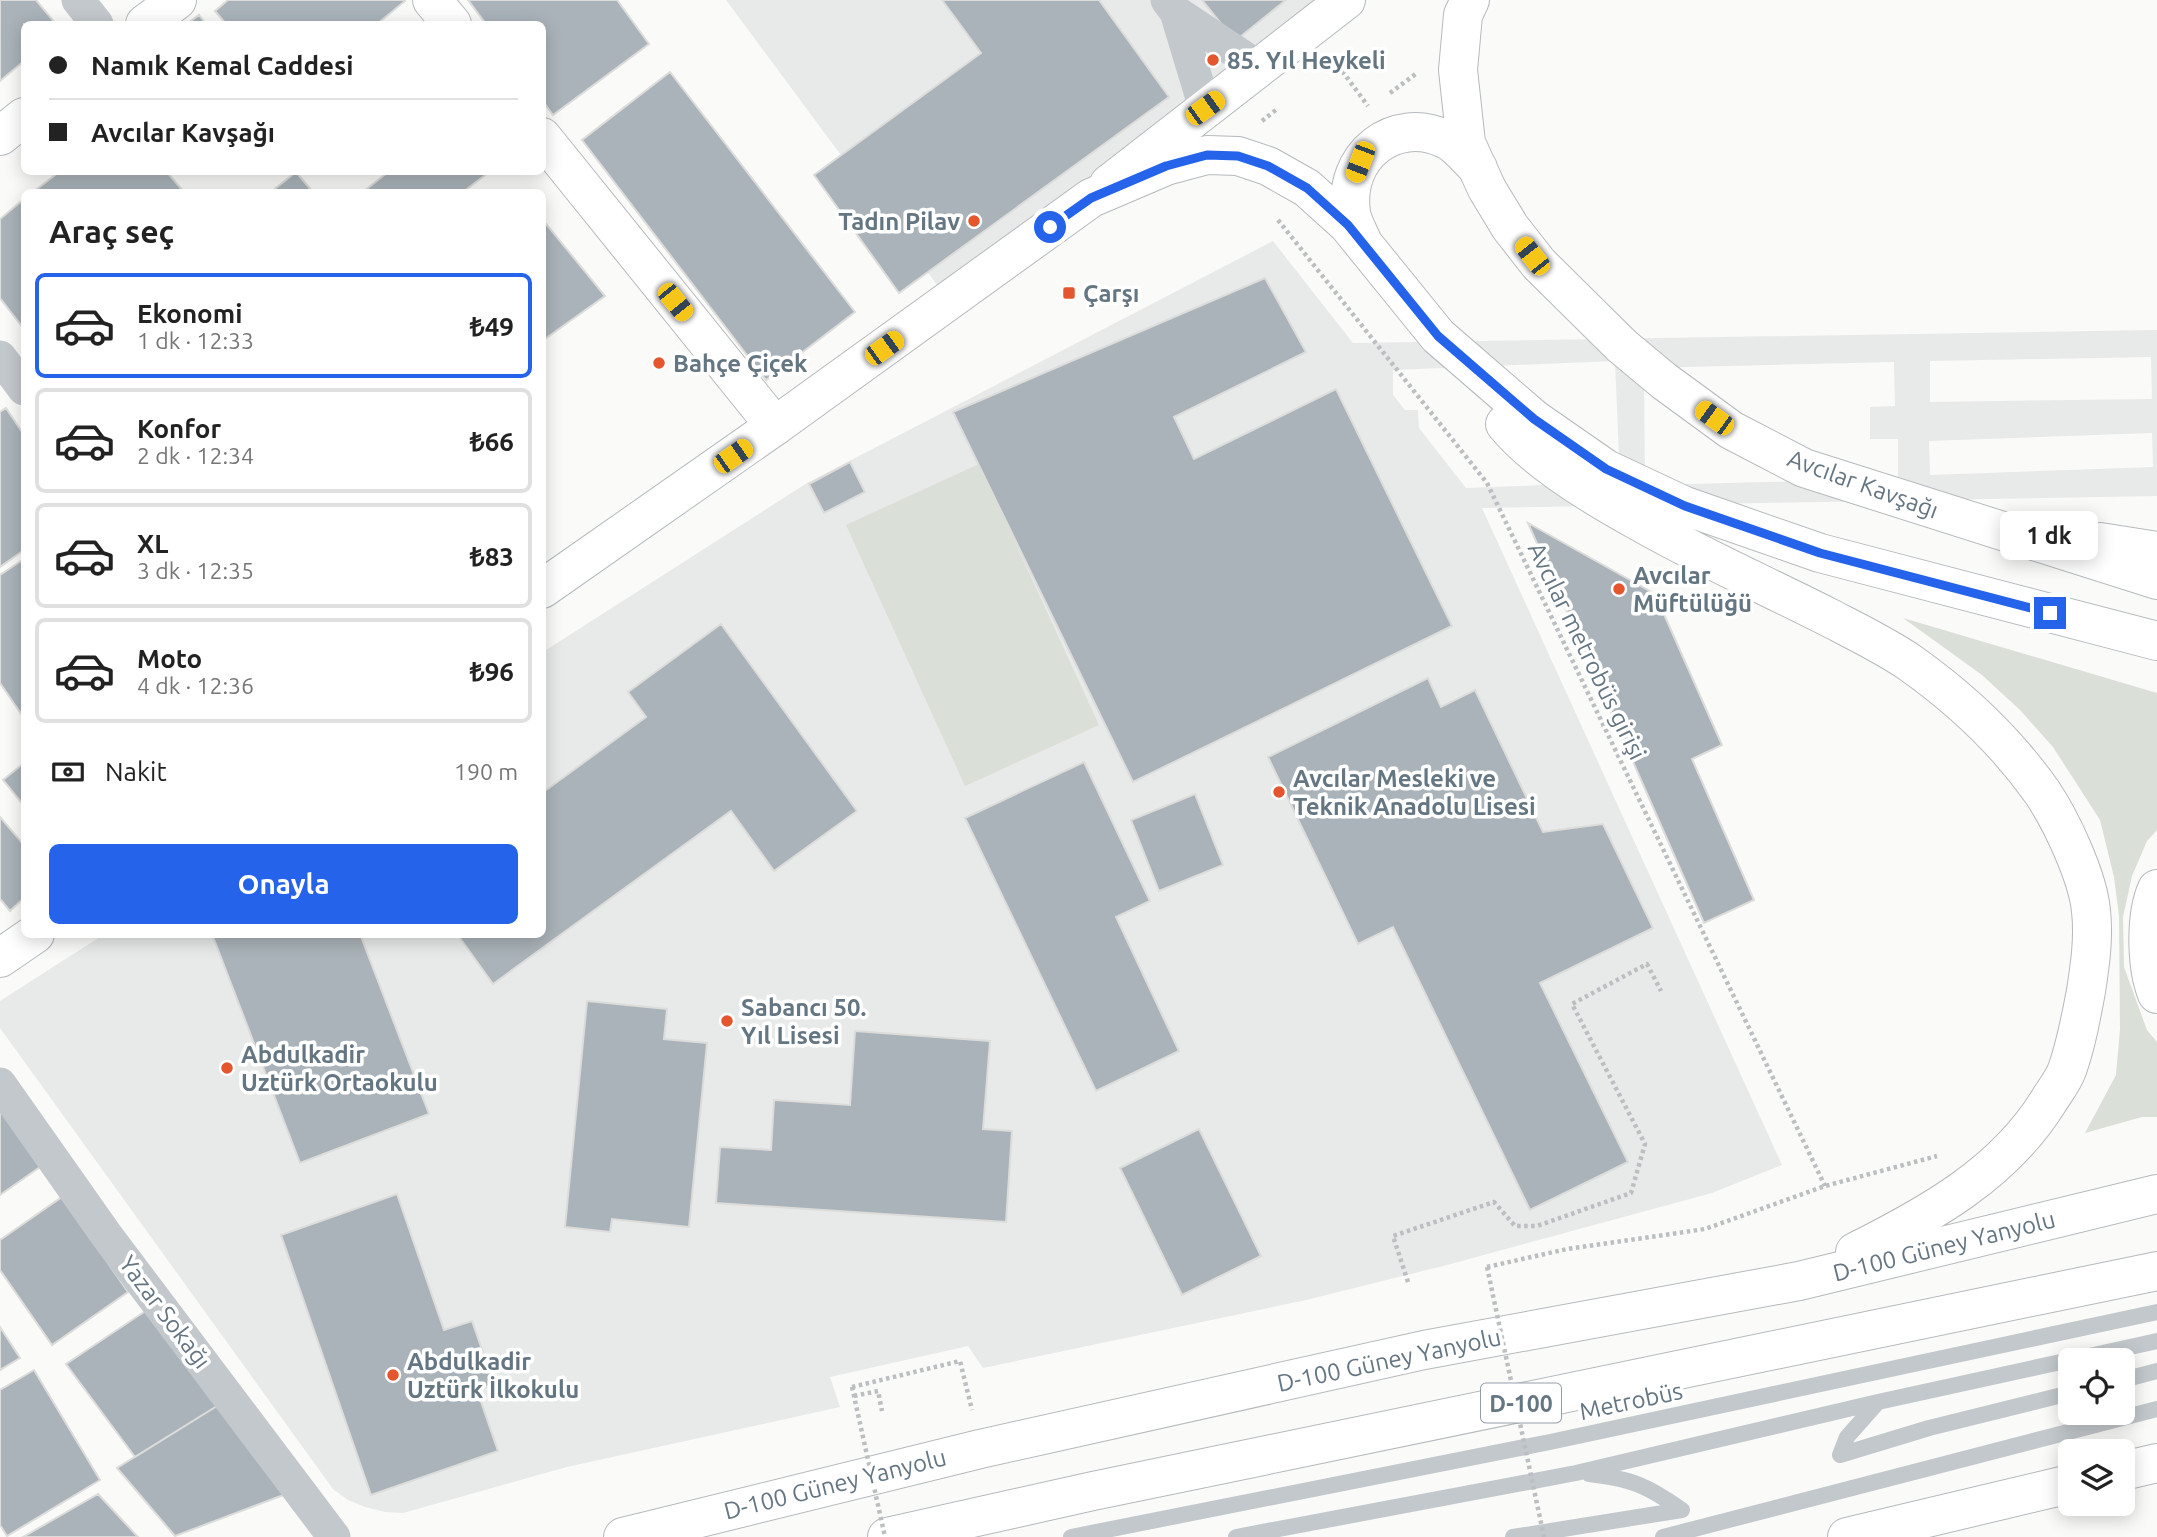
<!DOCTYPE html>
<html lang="tr">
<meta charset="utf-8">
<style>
:root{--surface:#fff;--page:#f2f2f2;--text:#222;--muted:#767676;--line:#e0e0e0;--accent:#2563eb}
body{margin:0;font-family:Ubuntu,sans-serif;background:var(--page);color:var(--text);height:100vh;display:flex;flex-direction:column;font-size:26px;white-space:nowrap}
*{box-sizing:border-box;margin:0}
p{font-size:23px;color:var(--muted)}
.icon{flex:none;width:38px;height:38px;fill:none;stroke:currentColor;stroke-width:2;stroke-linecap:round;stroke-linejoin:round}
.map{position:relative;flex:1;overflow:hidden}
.drawer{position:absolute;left:21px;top:189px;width:525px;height:749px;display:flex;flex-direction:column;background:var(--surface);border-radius:10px;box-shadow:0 4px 18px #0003}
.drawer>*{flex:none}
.banner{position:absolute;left:21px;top:21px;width:525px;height:154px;border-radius:10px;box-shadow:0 4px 18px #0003;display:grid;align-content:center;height:154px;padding:0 28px;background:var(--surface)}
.controls{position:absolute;left:2058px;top:1348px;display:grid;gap:14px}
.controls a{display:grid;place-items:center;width:77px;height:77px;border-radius:10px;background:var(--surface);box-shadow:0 4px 18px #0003;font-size:35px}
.end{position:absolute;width:32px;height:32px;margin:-16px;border:9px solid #2563eb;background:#fff;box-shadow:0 0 0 4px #fff}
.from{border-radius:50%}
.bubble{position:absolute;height:49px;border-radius:10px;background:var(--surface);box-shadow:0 4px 18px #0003;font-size:23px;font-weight:600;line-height:49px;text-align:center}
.car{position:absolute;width:21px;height:42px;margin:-21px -10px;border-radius:9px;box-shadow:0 0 5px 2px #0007;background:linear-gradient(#f5c518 24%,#345 0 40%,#f5c518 0 76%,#345 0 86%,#f5c518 0)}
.banner b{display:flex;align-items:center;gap:24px;height:66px;font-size:26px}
.banner b+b{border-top:2px solid var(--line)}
.banner i{width:18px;height:18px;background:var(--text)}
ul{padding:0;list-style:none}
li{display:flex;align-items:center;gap:21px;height:105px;margin:0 14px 10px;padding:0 14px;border:4px solid var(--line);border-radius:10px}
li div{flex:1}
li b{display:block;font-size:26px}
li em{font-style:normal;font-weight:600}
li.selected{border-color:var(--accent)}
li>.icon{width:63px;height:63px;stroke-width:1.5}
h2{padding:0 28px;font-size:32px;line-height:84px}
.pay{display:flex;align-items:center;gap:18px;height:77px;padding:0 28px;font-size:26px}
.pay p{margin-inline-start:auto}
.button{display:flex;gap:14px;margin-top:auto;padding:14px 28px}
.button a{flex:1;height:80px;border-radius:10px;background:var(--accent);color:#fff;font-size:28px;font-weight:600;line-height:80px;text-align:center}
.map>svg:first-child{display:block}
.built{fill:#e8e9e9;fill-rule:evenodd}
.green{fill:#dadfd7}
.building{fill:#aab3b9;stroke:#dcdcda;stroke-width:2}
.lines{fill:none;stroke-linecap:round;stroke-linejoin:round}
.secondary-casing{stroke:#b3babf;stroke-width:40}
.primary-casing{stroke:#b5babe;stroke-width:40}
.highway-casing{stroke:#b4b9bd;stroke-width:40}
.path{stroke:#bbbfc2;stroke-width:4.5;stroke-dasharray:3.5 3.5;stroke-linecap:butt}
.lane{stroke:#c3c8cc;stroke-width:16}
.street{stroke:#c3c8cc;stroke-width:33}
.secondary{stroke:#fff;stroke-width:38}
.primary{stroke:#fff;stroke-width:38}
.highway{stroke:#fff;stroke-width:38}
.path-bridge{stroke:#bbbfc2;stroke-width:4.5;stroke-dasharray:3.5 3.5;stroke-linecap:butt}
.route{stroke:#2563eb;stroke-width:9}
.poi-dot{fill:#e4572e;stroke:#fff;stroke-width:2.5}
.labels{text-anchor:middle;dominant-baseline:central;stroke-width:7;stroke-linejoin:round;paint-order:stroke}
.shield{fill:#fff;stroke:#939fa8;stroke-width:2}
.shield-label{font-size:23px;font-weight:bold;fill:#657683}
.poi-label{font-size:24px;font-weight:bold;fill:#657683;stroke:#fff;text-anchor:start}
.street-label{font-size:24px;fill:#657683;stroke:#fff}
</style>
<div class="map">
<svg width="2157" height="1537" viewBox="0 0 2157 1537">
<rect width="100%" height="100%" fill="#fafaf8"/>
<path class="built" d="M726,0H1343L949,301Z
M1273,241L1353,343L2157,330V496L1482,508L1782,1165L1712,1193L1447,1265L1306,1300L983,1368L968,1346L830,1377L840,1407L567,1467L403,1513L385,1512L365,1507L348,1500L333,1489L0,1028V1001L103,935L542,934L543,652L807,483ZM2151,357L2152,399L1930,402V361ZM1615,361L1620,482L1466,488L1419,428L1418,410H1405L1393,395V370ZM1894,362L1895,406L1870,407V439H1898V479L1645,485L1644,368ZM2152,433L2153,467L1930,475L1929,441Z"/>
<path class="green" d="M979,464L1099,725L965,786L846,525Z
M1903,618L2157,693V830L2147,841L2132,876L2123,917L2124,967L2147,1030L2157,1042V1117H2142L2085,1133L2116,1075L2120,1029L2119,916L2114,877L2100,820L2053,747L2020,710L1982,675Z"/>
<path class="building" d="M0,0H36L56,24H24V61L0,81Z
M228,0H404L405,1L377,24H226L215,11Z
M468,0H617L649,44L553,115L542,100V24H486Z
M942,0H1099L1169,97L899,293L814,175L981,53Z
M1202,0H1286L1235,41Z
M199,15L206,24H187Z
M670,72L855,312L766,380L582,140Z
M59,172H167L184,192H33Z
M296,172L313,192H271Z
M388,172H489L463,192H363Z
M24,199V329L0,298V219Z
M542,219L605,296L542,341Z
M1265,278L1306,352L1174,417L1194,459L1336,389L1452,626L1133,782L953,412Z
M6,408L24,435V550L0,567V412Z
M850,462L865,492L824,513L809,484Z
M1528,523L1655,594L1722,745L1692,759L1754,900L1704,923Z
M24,559V713L22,715L0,683V575Z
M721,624L857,811L774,871L731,811L493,984L457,934H542V793L646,717L628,692Z
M1428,678L1441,707L1475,690L1543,832L1603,824L1653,928L1540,983L1628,1162L1530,1210L1393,927L1358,944L1268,757Z
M1084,762L1150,901L1116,917L1179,1051L1096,1091L965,818Z
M24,763V806L3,780Z
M1195,794L1223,865L1159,891L1131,820Z
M0,817L24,845V898L10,911L0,899Z
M212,934H360L429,1114L300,1163Z
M587,1001L667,1009L664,1039L707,1043L689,1227L612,1219L610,1232L565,1227Z
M855,1031L990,1041L983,1129L1012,1131L1006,1222L716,1203L720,1147L771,1150L774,1100L850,1105Z
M0,1110L40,1167L0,1195Z
M1199,1129L1261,1256L1182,1295L1120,1168Z
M397,1194L444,1330L472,1321L494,1384L477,1390L498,1451L371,1495L281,1235Z
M62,1197L128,1292L52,1345L0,1270V1240Z
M147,1310L217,1406L135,1457L66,1364Z
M0,1327L20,1358L0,1370Z
M34,1370L100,1480L7,1536L0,1525V1390Z
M217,1406L286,1494L175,1536L117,1468Z
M98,1494L138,1537H23Z"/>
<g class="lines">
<defs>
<path id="secondary" d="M145,24L177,0
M0,136L24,117
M1109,184L1346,0
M542,589L775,426
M0,958L35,934"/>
<path id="primary" d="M432,0L452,24
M1470,0L1463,15L1458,70L1466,143L1487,189L1510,227L1539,264L1622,346L1664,381L1731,430L1804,468L2157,580
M542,137L775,426L1091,198L1166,166L1207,155L1238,156L1268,166L1307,188L1348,225L1438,336L1534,419L1606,469L1685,506L1820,553L2157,641
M1363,243C1359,233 1352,222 1351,212C1343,157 1393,115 1445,139C1457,144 1468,159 1478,168
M1505,424C1535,461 1598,499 1640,522C1701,557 1765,585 1828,617C1855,631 1884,645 1909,662C1960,698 2006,741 2042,792C2061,820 2088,877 2091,911C2094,938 2090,965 2086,991C2081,1018 2076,1045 2067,1070C2063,1081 2054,1092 2048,1102C2003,1174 1929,1215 1855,1252
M2100,542L2157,551
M2157,889C2145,915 2146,967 2157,994
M623,1537L980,1449L1424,1350L1799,1281L2157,1194"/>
<path id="highway" d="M2123,1471L2157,1463
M887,1537L1093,1491L2157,1271
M1847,1537L2070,1484"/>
</defs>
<use href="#secondary" class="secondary-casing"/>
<use href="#primary" class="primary-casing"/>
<use href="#highway" class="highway-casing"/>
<path class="path" d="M1334,60L1368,106
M1390,93L1417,73
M1262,121L1277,109
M1278,220L1487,483L1825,1186
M1487,1267L1567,1249L1705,1229L1825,1186L1937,1156
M1408,1282L1393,1236L1494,1202L1515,1226H1537L1631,1193L1645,1144L1572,1004L1647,964L1661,991
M852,1387L960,1361L972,1410
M854,1396L878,1391L882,1411"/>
<path class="lane" d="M2071,1360L2157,1341
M2123,1380L2157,1371
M1840,1455L1929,1428L2070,1393
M1840,1455L1847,1437L1878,1402
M1589,1474C1632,1479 1646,1485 1682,1510
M1071,1537L1550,1442L2157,1312
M1236,1537L1576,1473L1878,1402L2070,1360
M1513,1537L1682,1510
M1663,1537L2157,1409"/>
<path class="street" d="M78,0L97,24
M1167,0L1176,12L1205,108
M1176,12L1260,68
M0,357L24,389
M0,1084L107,1236L334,1537"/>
<use href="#secondary" class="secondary"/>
<use href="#primary" class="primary"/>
<use href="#highway" class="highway"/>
<path class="path-bridge" d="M1487,1267L1544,1537
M852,1387L885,1537"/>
</g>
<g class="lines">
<path class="route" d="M1050,227L1091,198L1166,166L1207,155L1238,156L1268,166L1307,188L1348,225L1438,336L1534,419L1606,469L1685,506L1820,553L2050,613"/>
</g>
<g class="poi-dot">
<circle cx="1213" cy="60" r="7"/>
<circle cx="974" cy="221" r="7"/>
<rect x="1062" y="286" width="14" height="14" rx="3.5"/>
<circle cx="659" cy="363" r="7"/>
<circle cx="1619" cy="589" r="7"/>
<circle cx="1279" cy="792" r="7"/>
<circle cx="727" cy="1021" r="7"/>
<circle cx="227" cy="1068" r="7"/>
<circle cx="393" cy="1375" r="7"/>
</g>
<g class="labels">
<rect class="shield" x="1481" y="1383.5" width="80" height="39" rx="5"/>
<g class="shield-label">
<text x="1521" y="1403">D-100</text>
</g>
<g class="poi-label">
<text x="1227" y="60">85. Yıl Heykeli</text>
<text x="960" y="221" text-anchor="end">Tadın Pilav</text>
<text x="1083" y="293">Çarşı</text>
<text x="673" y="363">Bahçe Çiçek</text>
<text x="1633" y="575">Avcılar<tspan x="1633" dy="28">Müftülüğü</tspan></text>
<text x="1293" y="778">Avcılar Mesleki ve<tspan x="1293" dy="28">Teknik Anadolu Lisesi</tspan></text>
<text x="741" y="1007">Sabancı 50.<tspan x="741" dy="28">Yıl Lisesi</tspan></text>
<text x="241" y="1054">Abdulkadir<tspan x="241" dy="28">Uztürk Ortaokulu</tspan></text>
<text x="407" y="1361">Abdulkadir<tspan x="407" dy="28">Uztürk İlkokulu</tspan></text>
</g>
<g class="street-label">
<text transform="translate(1863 484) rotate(20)">Avcılar Kavşağı</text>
<text transform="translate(1587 651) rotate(64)">Avcılar metrobüs girişi</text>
<text transform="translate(1944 1246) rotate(-14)">D-100 Güney Yanyolu</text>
<text transform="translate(165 1312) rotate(53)">Yazar Sokağı</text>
<text transform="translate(1389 1360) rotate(-12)">D-100 Güney Yanyolu</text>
<text transform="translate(1631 1401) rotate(-12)">Metrobüs</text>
<text transform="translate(835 1484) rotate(-14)">D-100 Güney Yanyolu</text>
</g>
</g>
</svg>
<div class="controls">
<a><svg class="icon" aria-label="locate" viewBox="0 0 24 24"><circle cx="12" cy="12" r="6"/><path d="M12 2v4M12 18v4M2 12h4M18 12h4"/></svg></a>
<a><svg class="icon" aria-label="layers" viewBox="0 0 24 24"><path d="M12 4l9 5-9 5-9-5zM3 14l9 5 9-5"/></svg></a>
</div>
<i class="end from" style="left:1050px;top:227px"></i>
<i class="end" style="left:2050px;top:613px"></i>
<div class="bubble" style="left:2000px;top:511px;width:98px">1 dk</div>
<i class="car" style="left:1205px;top:108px;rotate:54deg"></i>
<i class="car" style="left:1360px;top:162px;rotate:201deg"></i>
<i class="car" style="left:1532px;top:256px;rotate:322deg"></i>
<i class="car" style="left:675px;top:302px;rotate:141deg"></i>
<i class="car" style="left:884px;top:348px;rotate:54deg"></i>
<i class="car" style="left:1714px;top:418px;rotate:306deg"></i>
<i class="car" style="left:733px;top:456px;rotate:55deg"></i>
<div class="banner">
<b><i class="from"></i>Namık Kemal Caddesi</b>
<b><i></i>Avcılar Kavşağı</b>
</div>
<section class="drawer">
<h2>Araç seç</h2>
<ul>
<li class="selected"><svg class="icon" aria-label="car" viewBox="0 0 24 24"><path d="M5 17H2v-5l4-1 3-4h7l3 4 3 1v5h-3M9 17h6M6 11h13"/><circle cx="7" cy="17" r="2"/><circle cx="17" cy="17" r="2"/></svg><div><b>Ekonomi</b><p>1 dk · 12:33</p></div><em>₺49</em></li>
<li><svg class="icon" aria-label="car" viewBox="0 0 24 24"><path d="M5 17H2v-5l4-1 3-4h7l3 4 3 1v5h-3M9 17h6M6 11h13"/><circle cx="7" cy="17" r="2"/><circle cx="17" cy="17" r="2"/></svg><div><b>Konfor</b><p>2 dk · 12:34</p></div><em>₺66</em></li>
<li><svg class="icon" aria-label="car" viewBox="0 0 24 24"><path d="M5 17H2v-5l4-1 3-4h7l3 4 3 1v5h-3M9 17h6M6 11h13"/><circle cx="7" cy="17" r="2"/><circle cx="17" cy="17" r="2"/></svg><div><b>XL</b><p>3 dk · 12:35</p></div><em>₺83</em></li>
<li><svg class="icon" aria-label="car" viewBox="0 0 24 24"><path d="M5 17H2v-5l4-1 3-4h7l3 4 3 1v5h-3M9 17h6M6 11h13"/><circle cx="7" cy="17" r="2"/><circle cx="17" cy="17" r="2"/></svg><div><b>Moto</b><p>4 dk · 12:36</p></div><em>₺96</em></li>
</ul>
<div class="pay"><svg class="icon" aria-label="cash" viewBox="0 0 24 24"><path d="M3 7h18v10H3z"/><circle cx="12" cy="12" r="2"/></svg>Nakit<p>190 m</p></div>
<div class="button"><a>Onayla</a></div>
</section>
</div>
